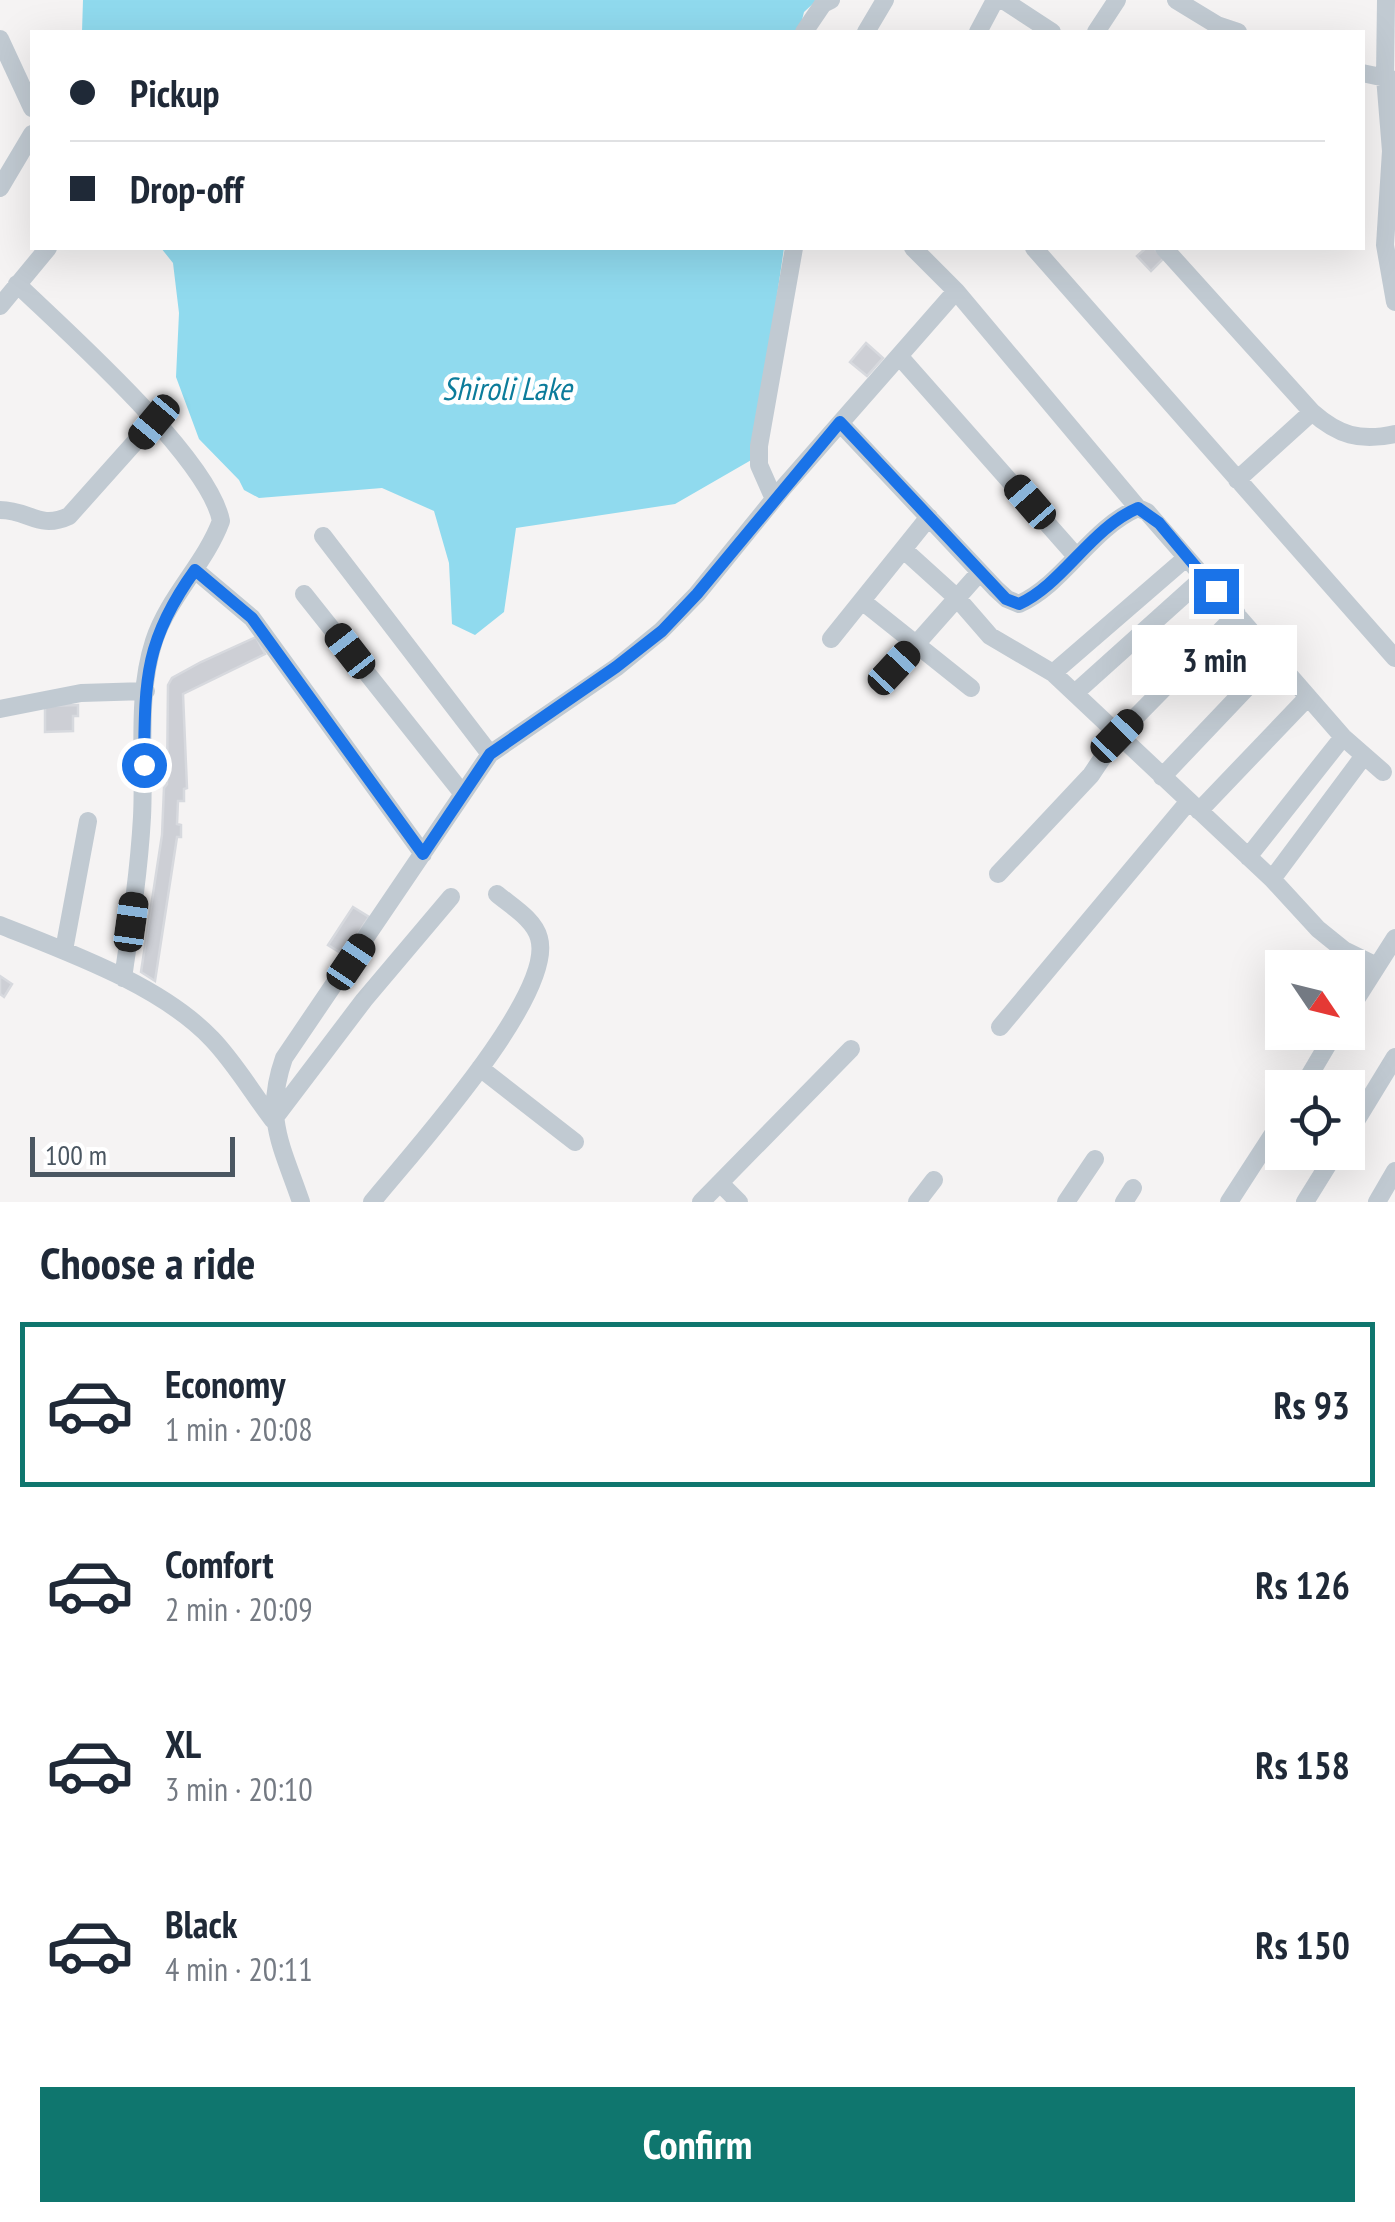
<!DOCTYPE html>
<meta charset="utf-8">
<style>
:root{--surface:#fff;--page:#f6f6f7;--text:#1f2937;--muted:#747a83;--line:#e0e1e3;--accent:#0f766e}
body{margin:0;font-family:"PT Sans Narrow",sans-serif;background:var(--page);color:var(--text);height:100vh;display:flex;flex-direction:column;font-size:38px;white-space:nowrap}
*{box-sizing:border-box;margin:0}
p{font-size:32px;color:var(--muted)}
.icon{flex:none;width:55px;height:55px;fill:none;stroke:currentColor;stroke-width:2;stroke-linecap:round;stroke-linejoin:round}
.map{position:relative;height:1202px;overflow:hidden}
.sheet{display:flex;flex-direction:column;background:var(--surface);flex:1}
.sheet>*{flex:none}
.guide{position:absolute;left:30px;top:30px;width:1335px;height:220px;border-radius:0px;box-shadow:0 10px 40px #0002;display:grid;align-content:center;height:220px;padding:0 40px;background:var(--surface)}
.needle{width:65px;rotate:125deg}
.tools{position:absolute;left:1265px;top:950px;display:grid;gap:20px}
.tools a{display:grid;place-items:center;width:100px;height:100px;border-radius:0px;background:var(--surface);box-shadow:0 10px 40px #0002;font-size:50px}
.scale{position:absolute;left:30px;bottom:25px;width:205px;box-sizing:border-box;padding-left:10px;border:5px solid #4a5661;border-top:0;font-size:28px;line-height:35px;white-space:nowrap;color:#4a5661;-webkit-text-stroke:8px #fff;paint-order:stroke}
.end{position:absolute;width:45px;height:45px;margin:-22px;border:12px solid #1a73e8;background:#fff;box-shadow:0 0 0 5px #fff}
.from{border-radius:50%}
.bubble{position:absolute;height:70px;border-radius:0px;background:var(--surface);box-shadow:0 10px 40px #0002;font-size:32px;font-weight:700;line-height:70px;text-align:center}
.car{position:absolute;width:30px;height:60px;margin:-30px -15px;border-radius:12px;box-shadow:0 0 8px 2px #0007;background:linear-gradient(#222 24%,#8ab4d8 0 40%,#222 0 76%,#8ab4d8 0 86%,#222 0)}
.guide b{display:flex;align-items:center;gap:35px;height:95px;font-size:38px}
.guide b+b{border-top:2px solid var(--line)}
.guide i{width:25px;height:25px;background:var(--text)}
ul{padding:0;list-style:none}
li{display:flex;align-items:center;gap:30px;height:165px;margin:0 20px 15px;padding:0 20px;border:5px solid transparent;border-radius:0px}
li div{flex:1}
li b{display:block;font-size:38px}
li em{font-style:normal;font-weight:700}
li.active{border-color:var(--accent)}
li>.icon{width:90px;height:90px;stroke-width:1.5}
h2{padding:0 40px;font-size:45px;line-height:120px}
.primary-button{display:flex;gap:20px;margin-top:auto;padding:20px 40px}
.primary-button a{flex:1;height:115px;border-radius:0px;background:var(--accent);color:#fff;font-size:40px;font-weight:700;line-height:115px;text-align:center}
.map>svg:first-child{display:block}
.water{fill:#90daee}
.building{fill:#cdcfd5;stroke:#d7d9de;stroke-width:2.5}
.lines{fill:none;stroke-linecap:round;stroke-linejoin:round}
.minor{stroke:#c1cad2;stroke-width:18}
.route{stroke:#1a73e8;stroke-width:12}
.labels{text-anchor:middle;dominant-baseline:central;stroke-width:9;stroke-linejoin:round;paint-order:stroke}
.water-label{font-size:32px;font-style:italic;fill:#0c7c9b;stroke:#fff}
</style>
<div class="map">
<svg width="1395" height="1202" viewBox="0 0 1395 1202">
<rect width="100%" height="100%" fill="#f5f3f3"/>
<path class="water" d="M83,0H817L804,12L799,32H82Z
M161,248H784L753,459L675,504L516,528L504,612L475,635L452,624L449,563L434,511L382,488L259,498L244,490L239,480L199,439L176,377L179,313L173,263Z"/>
<path class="building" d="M1146,248H1154L1164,258L1151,271L1137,256Z
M866,343L883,358L867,376L850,362Z
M256,637L265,654L183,694L187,788L184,789V801H178L177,824L181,825V837H177L155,981L141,972L162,835L164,788L167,784L168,685L172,678L201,662Z
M78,705V716H73V731L45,732V706Z
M353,907L369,917L344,955L328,945Z
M0,976L12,984L4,997L0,994Z"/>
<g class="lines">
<path class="minor" d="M1003,0L1052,32
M1176,0L1217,25L1238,32
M1386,0L1385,77L1391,151L1385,245L1395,302
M804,32L823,4L831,0
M866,32L885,0
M978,32L995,0
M1096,32L1117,0
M0,39L32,108
M1362,73L1395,80
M0,188L32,134
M913,248L956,291L1138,508
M1034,248L1395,658
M1164,248L1312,412C1338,435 1360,442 1395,434
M17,284C67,332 209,458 221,521C205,564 169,596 154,641C136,696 145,761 142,817C139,871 131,924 123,978
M0,306L48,248
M900,357L1075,555
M840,423L996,589L1007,599L1019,604C1064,584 1091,528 1138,508L1147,512L1343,737L1383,772
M1237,480L1312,412
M774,499L759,465V446L794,248
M0,510C29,510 39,530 69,516L153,422
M323,536L490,754
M904,550L957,598L990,636L1053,673L1272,879L1318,929L1344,950L1377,966
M195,570L252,618L423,854
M304,594L463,794
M862,601L971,688
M831,639L929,517
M895,668L980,572
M1053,673L1186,558
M1075,693L1203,578
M0,709L81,693L146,691
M1162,777L1275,658
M1199,811L1308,697
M1248,857L1343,737
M998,874L1091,775L1117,736L1237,614
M1272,879L1363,757
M0,925C67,952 161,985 212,1039C235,1063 253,1094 273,1120L364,1000L451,897
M64,950L88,821
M1348,1012L1395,938
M1000,1027L1189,801
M480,1068L575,1142
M1302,1088L1335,1032
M1348,1134L1395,1057
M720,1183L739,1202
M301,1202C282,1146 263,1118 284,1058L490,754L617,667L661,631L697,594L784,487L956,291
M372,1202C410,1155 556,995 539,938C534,919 511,906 497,894
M701,1202L851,1049
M917,1202L934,1180
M1066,1202L1095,1159
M1124,1202L1133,1188
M1229,1202L1282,1120
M1305,1202L1336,1152
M1377,1202L1395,1171"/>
</g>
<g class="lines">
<path class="route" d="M144,765C145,680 144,641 195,570L252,618L423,854L490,754L616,667L662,631L697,594L840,422L1006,599L1019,604C1062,585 1091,528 1138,508L1159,523L1216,591"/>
</g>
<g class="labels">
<g class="water-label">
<text x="507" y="388">Shiroli Lake</text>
</g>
</g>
</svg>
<div class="tools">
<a><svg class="needle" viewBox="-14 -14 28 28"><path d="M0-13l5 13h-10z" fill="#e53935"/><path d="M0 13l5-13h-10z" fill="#747a83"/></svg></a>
<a><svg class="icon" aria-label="locate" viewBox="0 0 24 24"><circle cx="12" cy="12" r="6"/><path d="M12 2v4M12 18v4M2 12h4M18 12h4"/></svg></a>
</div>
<div class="scale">100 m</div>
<i class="end from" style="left:144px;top:765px"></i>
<i class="end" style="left:1216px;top:591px"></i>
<div class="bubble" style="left:1132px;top:625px;width:165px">3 min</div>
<i class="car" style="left:154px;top:422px;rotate:220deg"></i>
<i class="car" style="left:1030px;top:502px;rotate:319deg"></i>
<i class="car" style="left:350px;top:651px;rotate:322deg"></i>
<i class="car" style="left:894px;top:668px;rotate:43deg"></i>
<i class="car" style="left:1117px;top:736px;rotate:44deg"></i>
<i class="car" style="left:131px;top:922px;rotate:8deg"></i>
<i class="car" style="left:351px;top:962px;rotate:34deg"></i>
<div class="guide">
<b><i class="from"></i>Pickup</b>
<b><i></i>Drop-off</b>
</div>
</div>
<section class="sheet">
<h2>Choose a ride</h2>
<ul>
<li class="active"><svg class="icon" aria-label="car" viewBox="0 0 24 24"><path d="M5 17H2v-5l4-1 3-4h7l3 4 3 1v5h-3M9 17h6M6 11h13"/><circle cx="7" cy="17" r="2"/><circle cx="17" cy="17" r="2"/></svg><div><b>Economy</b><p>1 min · 20:08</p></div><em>Rs 93</em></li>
<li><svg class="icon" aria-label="car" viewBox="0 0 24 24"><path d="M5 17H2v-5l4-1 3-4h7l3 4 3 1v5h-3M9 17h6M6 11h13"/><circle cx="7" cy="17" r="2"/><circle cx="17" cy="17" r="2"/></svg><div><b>Comfort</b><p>2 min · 20:09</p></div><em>Rs 126</em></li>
<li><svg class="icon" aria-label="car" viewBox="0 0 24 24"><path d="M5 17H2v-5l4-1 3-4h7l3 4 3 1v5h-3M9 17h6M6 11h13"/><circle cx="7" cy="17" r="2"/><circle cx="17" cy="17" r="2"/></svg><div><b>XL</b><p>3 min · 20:10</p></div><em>Rs 158</em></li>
<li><svg class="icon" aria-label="car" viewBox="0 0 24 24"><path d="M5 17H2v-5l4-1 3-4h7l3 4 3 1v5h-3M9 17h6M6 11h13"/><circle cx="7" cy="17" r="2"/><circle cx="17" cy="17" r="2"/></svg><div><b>Black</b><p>4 min · 20:11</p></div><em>Rs 150</em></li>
</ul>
<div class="primary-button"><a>Confirm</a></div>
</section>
